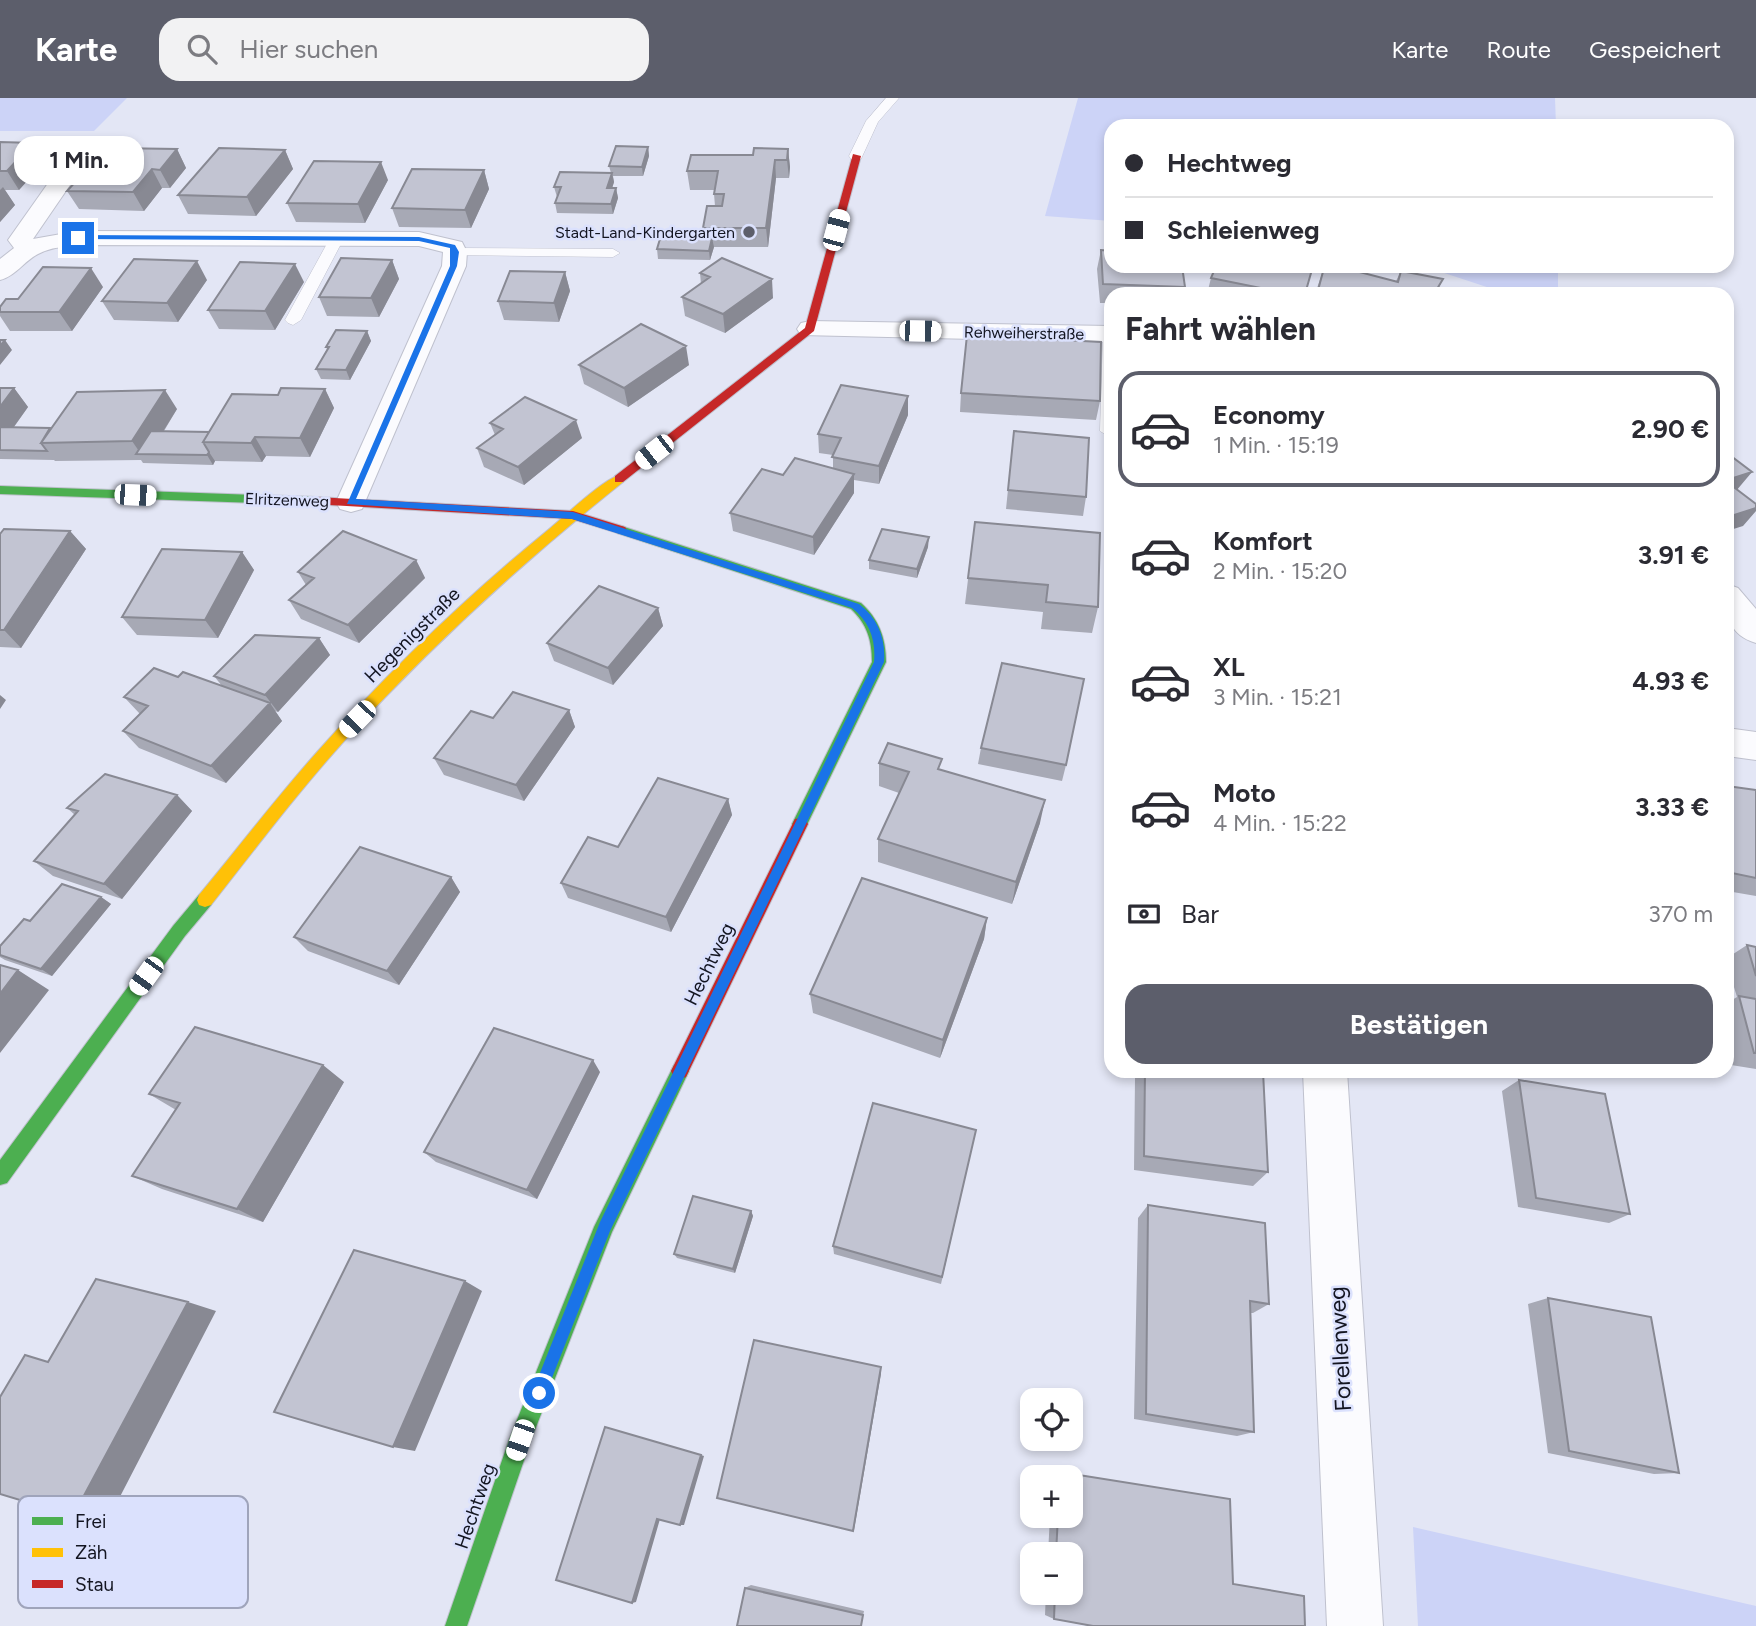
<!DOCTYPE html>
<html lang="de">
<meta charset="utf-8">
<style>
:root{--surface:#fff;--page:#f2f2f3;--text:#2b2b33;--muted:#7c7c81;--line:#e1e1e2;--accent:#5c5e6b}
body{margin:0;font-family:Figtree,sans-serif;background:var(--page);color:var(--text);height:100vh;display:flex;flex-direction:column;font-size:26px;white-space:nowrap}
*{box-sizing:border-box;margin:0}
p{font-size:23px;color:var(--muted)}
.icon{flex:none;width:38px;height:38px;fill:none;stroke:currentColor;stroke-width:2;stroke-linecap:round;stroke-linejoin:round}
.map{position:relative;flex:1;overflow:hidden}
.details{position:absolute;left:1104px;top:189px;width:630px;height:791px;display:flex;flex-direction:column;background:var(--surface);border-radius:21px;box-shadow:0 4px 10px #0003}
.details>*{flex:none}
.guide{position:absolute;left:1104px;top:21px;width:630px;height:154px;border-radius:21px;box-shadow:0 4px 10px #0003;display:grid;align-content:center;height:154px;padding:0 21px;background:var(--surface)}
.tools{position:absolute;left:1020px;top:1290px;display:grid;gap:14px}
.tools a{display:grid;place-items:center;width:63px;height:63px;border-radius:14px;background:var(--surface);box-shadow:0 4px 10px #0003;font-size:35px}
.end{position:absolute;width:32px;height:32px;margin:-16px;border:9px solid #1a73e8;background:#fff;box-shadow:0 0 0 4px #fff}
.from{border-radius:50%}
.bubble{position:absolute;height:49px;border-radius:21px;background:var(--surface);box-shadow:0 4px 10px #0003;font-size:23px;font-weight:700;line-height:49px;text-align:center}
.car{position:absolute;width:21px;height:42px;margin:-21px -10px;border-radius:9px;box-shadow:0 0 5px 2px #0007;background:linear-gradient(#fff 24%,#345 0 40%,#fff 0 76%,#345 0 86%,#fff 0)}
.guide b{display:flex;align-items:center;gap:24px;height:66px;font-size:26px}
.guide b+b{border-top:2px solid var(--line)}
.guide i{width:18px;height:18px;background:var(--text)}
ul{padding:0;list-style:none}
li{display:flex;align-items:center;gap:21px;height:116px;margin:0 14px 10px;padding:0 7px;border:4px solid transparent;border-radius:21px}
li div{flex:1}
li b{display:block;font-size:26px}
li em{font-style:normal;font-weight:700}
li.active{border-color:var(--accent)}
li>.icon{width:63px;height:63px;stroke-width:1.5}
h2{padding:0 21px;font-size:32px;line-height:84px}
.pay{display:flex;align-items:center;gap:18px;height:77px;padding:0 21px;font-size:26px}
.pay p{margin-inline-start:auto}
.action{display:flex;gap:14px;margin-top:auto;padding:14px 21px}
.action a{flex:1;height:80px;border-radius:21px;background:var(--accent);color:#fff;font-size:28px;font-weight:700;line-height:80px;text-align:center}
header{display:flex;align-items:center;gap:42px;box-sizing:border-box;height:98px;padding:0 35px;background:var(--accent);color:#fff}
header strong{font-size:33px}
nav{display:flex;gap:38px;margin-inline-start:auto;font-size:24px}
.search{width:490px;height:63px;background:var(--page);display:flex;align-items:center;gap:18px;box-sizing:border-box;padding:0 24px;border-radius:21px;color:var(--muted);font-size:26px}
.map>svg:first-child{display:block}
.green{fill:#ccd3f7}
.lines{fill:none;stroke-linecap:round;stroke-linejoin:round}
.lane-casing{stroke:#bfc1ce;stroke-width:1}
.street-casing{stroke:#bfc1ce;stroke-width:2}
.fast-casing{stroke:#bfc1ce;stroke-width:2}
.slow-casing{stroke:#bfc1ce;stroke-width:2}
.jam-casing{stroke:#bfc1ce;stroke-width:2}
.lane{fill:#fbfbfe;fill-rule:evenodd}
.street{fill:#fbfbfe;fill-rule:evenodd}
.fast{fill:#4caf50;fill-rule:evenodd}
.slow{fill:#ffc107;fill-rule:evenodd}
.jam{fill:#c62828;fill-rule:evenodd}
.wall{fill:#a7a9b5}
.shaded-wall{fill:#888993}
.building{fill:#c2c4d2;stroke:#888993;stroke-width:2}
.route{fill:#1a73e8}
.poi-dot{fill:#5c5e6b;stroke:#dbe1fd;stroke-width:2.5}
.labels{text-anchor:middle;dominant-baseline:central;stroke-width:5;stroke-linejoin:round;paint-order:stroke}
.far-poi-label{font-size:16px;fill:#131521;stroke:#dbe1fd;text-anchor:end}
.far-street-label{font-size:16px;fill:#131521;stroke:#dbe1fd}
.street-label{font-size:19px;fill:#131521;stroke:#dbe1fd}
.near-street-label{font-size:23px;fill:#131521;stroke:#dbe1fd}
.key{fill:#dbe1fd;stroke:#9fa4bb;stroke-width:2}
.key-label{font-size:19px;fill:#131521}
</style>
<header>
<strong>Karte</strong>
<div class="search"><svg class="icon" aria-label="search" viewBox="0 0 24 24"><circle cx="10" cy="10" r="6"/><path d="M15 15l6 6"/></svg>Hier suchen</div>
<nav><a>Karte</a><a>Route</a><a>Gespeichert</a></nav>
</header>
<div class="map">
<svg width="1756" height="1528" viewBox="0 0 1756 1528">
<rect width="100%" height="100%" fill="#e3e6f5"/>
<path class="green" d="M0,0H127L94,33H0Z
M1078,0H1555L1556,28H1111V123L1045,118Z
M1423,168H1558V196H1508Z
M1413,1429L1756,1508V1528H1418Z"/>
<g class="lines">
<defs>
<path id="lane" d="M886,0H899L878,24L861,61H851L849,58L866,23Z
M336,138L343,142L301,222L293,227L288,225L285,222L329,142Z
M455,150L613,151L620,155L613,159L450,157L448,154Z
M1111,231V338H1108L1100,333L1103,236Z"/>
<path id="street" d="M83,45L91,47L94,52L33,141L78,133L419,134L462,144L467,154L466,168L362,411L351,414L340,411L336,404L442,168L443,154L419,148L78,147C64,149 51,149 38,156C24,163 16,178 0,182V161L14,150L8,142L75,47Z
M810,223L1111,228V244L801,237L797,231L801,225Z
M1727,486L1738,490L1756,511V545C1725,536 1727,513 1727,486Z
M1727,630L1756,634V662L1727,658Z
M1303,973H1347L1383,1528H1327Z"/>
<path id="fast" d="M0,388L316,399L322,403L316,407L0,396Z
M621,428L861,505C879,521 886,540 886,564L805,731H795L792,726L872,564C872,542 867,526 851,511L617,435V429Z
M205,795L211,797L213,802L211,807L185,838L7,1085L0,1087V1062L173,828L199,797Z
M680,965L686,967L689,973L612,1134L531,1342L467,1528H445L509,1342L594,1129L674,967Z"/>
<path id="slow" d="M619,377L623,378V384C524,463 431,548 346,641C298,694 255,751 211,807L205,809L199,807L197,802L199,797C239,749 276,700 318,653C388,574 466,499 548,432C565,418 600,384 619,377Z"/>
<path id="jam" d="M853,56L861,58L814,233L623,384H615V378L805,230Z
M316,399L573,413L625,429L627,432L621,436L572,421L312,406L310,403Z
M800,720L805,721L808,726L686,979L680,981L674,979L671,973L674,967L795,721Z"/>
</defs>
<use href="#lane" class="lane-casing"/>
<use href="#street" class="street-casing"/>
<use href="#fast" class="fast-casing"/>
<use href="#slow" class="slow-casing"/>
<use href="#jam" class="jam-casing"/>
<use href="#lane" class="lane"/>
<use href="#street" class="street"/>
<use href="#fast" class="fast"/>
<use href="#slow" class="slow"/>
<use href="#jam" class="jam"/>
</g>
<path class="wall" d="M0,44L33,45L45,63L19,92H5L15,107L0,124Z
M648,49L649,58L643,78H613L614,84L612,90H616L618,100L613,116L557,115L555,105L557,99L554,89L611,75L609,68Z
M177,51L186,70L170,90H162L144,113L79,111L67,93L93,70Z
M788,51L790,69L789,80H776L768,149H714L710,162L658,161L657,151L697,135V139H704L703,130L715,108L714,96L715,92H690L687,73L753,57Z
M285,52L293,71L256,118L188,116L178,97Z
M484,72L489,91L471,130L399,129L392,110Z
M388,82L365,125L296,124L287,105Z
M1101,152L1185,189L1183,196H1111V205H1100L1097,171Z
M392,162L399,181L379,219L327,218L319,199Z
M1324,170L1396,183L1401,173L1443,181L1436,196H1315Z
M565,174L570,193L559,224L504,222L498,203Z
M700,175L773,200L725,235L685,218L682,199L701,186Z
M1211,180L1305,196H1207Z
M207,182L178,224L114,222L102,203Z
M304,184L275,232L219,231L208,212Z
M103,189L72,233H10L0,218V209Z
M367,233L371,243L350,282L321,281L316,271L327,251L326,249Z
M579,267H689L628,309L584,286Z
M0,290H14L28,309L14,329L50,330L177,311L164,333L209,334L278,297L325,291L334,310L310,359L266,358L262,364L215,363L213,367L143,365L141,362L55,363L54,362L0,361Z
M961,295L1100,303L1096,322L960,314Z
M908,298V317L879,386L854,382V395L814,457L733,433L730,415L783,377L833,370V357L819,355L818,336Z
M490,325L582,340L524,387L484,369L477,350L495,337Z
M1014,333L1086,399L1083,418L1006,411Z
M975,424L1098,509L1092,535L1041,531L1043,514L965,506Z
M70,433L86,451L21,550L0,549V436Z
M928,449L917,480L869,471V462Z
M242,454L254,472L218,540L137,537L122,519Z
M416,462L425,480L359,545L301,521L289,502L306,487L298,474Z
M658,510L663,528L613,587L554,563L547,545Z
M319,540L330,557L278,614L275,613L282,623L226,685L139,650L123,633L140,616L124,599L178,579L222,588L214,578Z
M569,612L575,629L524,703L444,677L434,660L493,620Z
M981,650L1066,667L1062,683L978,666Z
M879,665L941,672L1040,725L1012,806L878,764V741L899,695L879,688Z
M1727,688L1756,692V798L1727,793Z
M177,697L192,713L122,801L53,778L34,763L75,717L67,710Z
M728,701L732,717L671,834L568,800L561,785L618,749Z
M451,779L460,794L399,887L308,853L294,839Z
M101,799L111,806L52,878L5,862L0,859V848L30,823Z
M987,820L984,841L940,960L813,915L810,896Z
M1747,847L1756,849V971L1731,967L1727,950V905L1737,899L1727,866V860Z
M1139,973H1263L1268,1074L1253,1088L1134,1072L1135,980Z
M600,974L537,1101L436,1064L424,1054Z
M1519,982L1630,1116L1609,1125L1518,1109L1502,993Z
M344,984L263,1124L162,1091L132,1078L176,1012L149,996Z
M976,1032L941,1186L834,1156L833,1148Z
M1148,1107L1269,1206L1253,1215H1251L1254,1334L1237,1338L1134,1321L1138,1120Z
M751,1113L753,1118L735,1175L677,1160L674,1156Z
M1548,1200L1679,1375L1654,1376L1548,1355L1528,1206Z
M1060,1374L1230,1401L1233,1486L1304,1498L1305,1528H1090L1054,1521L1045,1517L1046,1494H1071V1456H1048L1050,1418H1071V1379H1052V1376Z
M751,1487L864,1513L861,1528L745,1490Z"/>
<path class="shaded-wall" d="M33,45L45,63L19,92L7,73Z
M648,49L649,58L643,78L642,69Z
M177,51L186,70L170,90L160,72Z
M788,51L790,69L789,80L787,62Z
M285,52L293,71L256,118L247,99Z
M775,62L776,80L768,149L766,130Z
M381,64L388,82L365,125L358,106Z
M152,71L162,90L144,113L133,94Z
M484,72L489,91L471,130L465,112Z
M612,75L614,84L609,100L607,90Z
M3,89L15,107L0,124V92Z
M616,90L618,100L613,116L611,106Z
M712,140L714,149L710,162L709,153Z
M392,162L399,181L379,219L371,200Z
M197,163L207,182L178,224L167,205Z
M295,166L304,184L275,232L265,213Z
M91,170L103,189L72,233L59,214Z
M565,174L570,193L559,224L554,205Z
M772,181L773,200L725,235L723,216Z
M367,233L371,243L350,282L346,272Z
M5,242L12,252L0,267V248Z
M686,248L689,267L628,309L624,290Z
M14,290L28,309L0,348V309Z
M325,291L334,310L310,359L300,340Z
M165,292L177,311L149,356H141L132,343Z
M908,298V317L879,386V368Z
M576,322L582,340L524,387L518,369Z
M255,339L266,358L262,364L251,345Z
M209,354L215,363L213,367L207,357Z
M1752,374L1736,393L1727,396V382Z
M854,376V395L814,457L813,439Z
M1756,410V413L1743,428L1727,433L1728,419Z
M70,433L86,451L21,550L4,532Z
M929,439L928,449L917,480V471Z
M242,454L254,472L218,540L205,522Z
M416,462L425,480L359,545L348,527Z
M658,510L663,528L613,587L608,570Z
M319,540L330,557L278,614L265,597Z
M0,597L6,602L0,611Z
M270,605L282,623L226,685L211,668Z
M569,612L575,629L524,703L516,687Z
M177,697L192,713L122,801L104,786Z
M728,701L732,717L671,834L666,819Z
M1045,702L1040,725L1012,806L1016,784Z
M451,779L460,794L399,887L387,873Z
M101,799L111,806L52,878L41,871Z
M987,820L984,841L940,960L943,942Z
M18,872L49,892L0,955V896Z
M593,962L600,974L537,1101L527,1092Z
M323,967L344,984L263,1124L237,1111Z
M751,1113L753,1118L735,1175L733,1171Z
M465,1183L482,1193L415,1353L393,1349Z
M188,1204L216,1213L110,1418H73Z
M881,1269V1276L854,1432L853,1433Z
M701,1357L704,1358L684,1427H680Z
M657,1421H660L636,1504L632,1505Z"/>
<path class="building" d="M0,44L33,45L7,73H0Z
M616,48L648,49L642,69L609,68Z
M111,50L177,51L160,72L152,71L133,94L67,93L88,70H93Z
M219,50L285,52L247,99L178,97Z
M754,50L788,51L787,62H775L766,130H703L707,108H722L724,96H714L718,73H687L691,57H753Z
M314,63L381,64L358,106L287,105Z
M412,71L484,72L465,112L392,110Z
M560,74L612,75L607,90H616L611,106L555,105L561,89H554Z
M662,134L697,135L695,139L712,140L709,153L657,151Z
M1101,152L1111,153V168H1182L1185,189L1103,186Z
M341,160L392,162L371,200L319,199Z
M722,160L772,181L723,216L682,199L710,179L700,175Z
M134,161L197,163L167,205L102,203Z
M240,164L295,166L265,213L208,212Z
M1216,168H1313L1305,196H1291L1211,180Z
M43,169L91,170L59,214H0V209L6,201H18Z
M1324,170L1345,174L1352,172L1398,184L1401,173L1443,181L1434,196H1317Z
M510,173L565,174L554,205L498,203Z
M641,226L686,248L624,290L579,267Z
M336,232L367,233L346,272L316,271L329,249H326Z
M967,237L1101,244L1100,303L961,295Z
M0,242H5L0,248Z
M841,287L908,298L879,368L832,359L841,340L818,336Z
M0,290H14L0,309Z
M281,290L325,291L300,340L255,339L251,345L203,344L232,296L278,297Z
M165,292L132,343L41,345L77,294Z
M525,299L576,322L518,369L477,350L503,331L490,325Z
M0,329L50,330L41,345L47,353L0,352Z
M151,333L209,334L203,344L209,354L207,357L136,356Z
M1014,333L1089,340L1086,399L1008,392Z
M1727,355L1752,374L1727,382Z
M795,360L854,376L813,439L730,415L762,371L783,377Z
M1727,384L1756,406V410L1728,419H1727Z
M975,424L1100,435L1098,509L1046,504L1048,487L968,480Z
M4,431L70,433L4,532H0V436Z
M882,431L929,439L917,471L869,462Z
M343,433L416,462L348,527L289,502L314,480L298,474Z
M162,451L242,454L205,522L122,519Z
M599,488L658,510L608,570L547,545Z
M255,537L319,540L265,597L214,578Z
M1002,565L1084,581L1066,667L981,650Z
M154,570L178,579L183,574L270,605L211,668L123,633L148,608L124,599Z
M513,594L569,612L516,687L434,660L471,613L493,620Z
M888,645L942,661L938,671L1045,702L1016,784L878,741L909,674L879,665Z
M105,676L177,697L104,786L34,763L78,713L67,710Z
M658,680L728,701L666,819L561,785L588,739L618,749Z
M1727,688L1756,692V780L1727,774Z
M360,749L451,779L387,873L294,839Z
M862,780L987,820L943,942L810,896Z
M62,786L101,799L41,871L0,857V848L24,821L30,823Z
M1747,847L1756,849V878Z
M0,867L18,872L0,896Z
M1739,898L1756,901V955H1754Z
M195,929L323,967L237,1111L132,1078L180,1005L149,996Z
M494,930L593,962L527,1092L424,1054Z
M1145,973H1263L1268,1074L1144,1058Z
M1519,982L1605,996L1630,1116L1536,1100Z
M873,1005L976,1032L942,1179L833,1148Z
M693,1098L751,1113L733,1171L674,1156Z
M1148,1107L1265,1125L1269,1206L1250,1203L1254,1334L1146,1316Z
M354,1152L465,1183L393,1349L274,1314Z
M96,1181L188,1204L73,1418L0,1396V1299L25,1257L48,1264Z
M1548,1200L1651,1219L1679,1375L1569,1353Z
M754,1242L881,1269L853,1433L717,1400Z
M605,1329L701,1357L680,1427L657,1421L632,1505L556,1482Z
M1060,1374L1230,1401L1233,1486L1304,1498L1305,1528H1093L1054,1521L1055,1494H1071V1456H1056L1058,1418H1071V1379H1060Z
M745,1490L863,1517L861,1528H737Z"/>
<path class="route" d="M78,137L419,139L455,147L459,154L457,168L356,401L573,414L859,506C878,520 886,541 884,564L610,1133L544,1300L539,1302L534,1300L532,1295L600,1124L874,564C876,543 870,524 852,510L572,421L347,406L450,168V150L419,143L75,141Z"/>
<circle class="poi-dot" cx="749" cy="134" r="7"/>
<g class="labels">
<g class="far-poi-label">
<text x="735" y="134">Stadt-Land-Kindergarten</text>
</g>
<g class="far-street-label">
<text transform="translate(1024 235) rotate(1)">Rehweiherstraße</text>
<text transform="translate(287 402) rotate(2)">Elritzenweg</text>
</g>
<g class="street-label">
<text transform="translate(412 537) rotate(-45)">Hegenigstraße</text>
<text transform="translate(709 866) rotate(-64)">Hechtweg</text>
<text transform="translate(475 1408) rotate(-71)">Hechtweg</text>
</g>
<g class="near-street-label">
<text transform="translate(1340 1251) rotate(-93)">Forellenweg</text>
</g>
</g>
<rect x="18" y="1398" width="230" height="112" rx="10" class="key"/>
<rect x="32" y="1419" width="31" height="8" fill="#4caf50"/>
<rect x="32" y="1450" width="31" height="9" fill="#ffc107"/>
<rect x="32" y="1482" width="31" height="8" fill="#c62828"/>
<g class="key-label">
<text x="75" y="1430">Frei</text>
<text x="75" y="1461">Zäh</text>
<text x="75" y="1493">Stau</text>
</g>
</svg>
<div class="tools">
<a><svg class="icon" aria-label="locate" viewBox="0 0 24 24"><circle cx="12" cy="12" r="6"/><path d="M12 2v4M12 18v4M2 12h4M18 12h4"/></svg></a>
<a>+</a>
<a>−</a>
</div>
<i class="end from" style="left:539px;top:1295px"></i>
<i class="end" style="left:78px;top:140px"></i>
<div class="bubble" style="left:14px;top:38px;width:130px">1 Min.</div>
<i class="car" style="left:836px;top:132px;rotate:15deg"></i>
<i class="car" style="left:920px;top:233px;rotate:91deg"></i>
<i class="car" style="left:654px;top:354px;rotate:232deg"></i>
<i class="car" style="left:135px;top:397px;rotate:92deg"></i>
<i class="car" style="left:357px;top:621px;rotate:224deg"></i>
<i class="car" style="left:146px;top:878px;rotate:216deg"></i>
<i class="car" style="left:520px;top:1342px;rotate:199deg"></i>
<div class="guide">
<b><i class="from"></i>Hechtweg</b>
<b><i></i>Schleienweg</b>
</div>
<section class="details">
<h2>Fahrt wählen</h2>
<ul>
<li class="active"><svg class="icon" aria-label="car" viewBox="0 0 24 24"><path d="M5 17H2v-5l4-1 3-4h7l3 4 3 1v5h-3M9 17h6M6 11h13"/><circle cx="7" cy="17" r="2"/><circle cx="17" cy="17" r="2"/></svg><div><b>Economy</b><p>1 Min. · 15:19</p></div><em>2.90 €</em></li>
<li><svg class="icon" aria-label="car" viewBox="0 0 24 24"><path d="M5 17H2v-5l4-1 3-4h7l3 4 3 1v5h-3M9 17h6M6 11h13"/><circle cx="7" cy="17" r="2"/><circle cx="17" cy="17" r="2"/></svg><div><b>Komfort</b><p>2 Min. · 15:20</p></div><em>3.91 €</em></li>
<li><svg class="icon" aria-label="car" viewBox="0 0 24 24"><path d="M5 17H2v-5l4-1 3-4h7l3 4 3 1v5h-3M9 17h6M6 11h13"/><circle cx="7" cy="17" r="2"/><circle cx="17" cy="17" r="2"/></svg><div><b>XL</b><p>3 Min. · 15:21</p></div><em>4.93 €</em></li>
<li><svg class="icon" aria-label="car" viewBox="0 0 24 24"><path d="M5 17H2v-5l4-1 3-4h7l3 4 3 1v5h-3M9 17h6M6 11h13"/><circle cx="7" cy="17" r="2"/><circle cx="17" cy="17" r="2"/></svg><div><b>Moto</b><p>4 Min. · 15:22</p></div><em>3.33 €</em></li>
</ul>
<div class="pay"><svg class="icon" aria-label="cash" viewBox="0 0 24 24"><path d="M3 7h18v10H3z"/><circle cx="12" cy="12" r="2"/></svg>Bar<p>370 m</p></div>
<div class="action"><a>Bestätigen</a></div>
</section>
</div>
